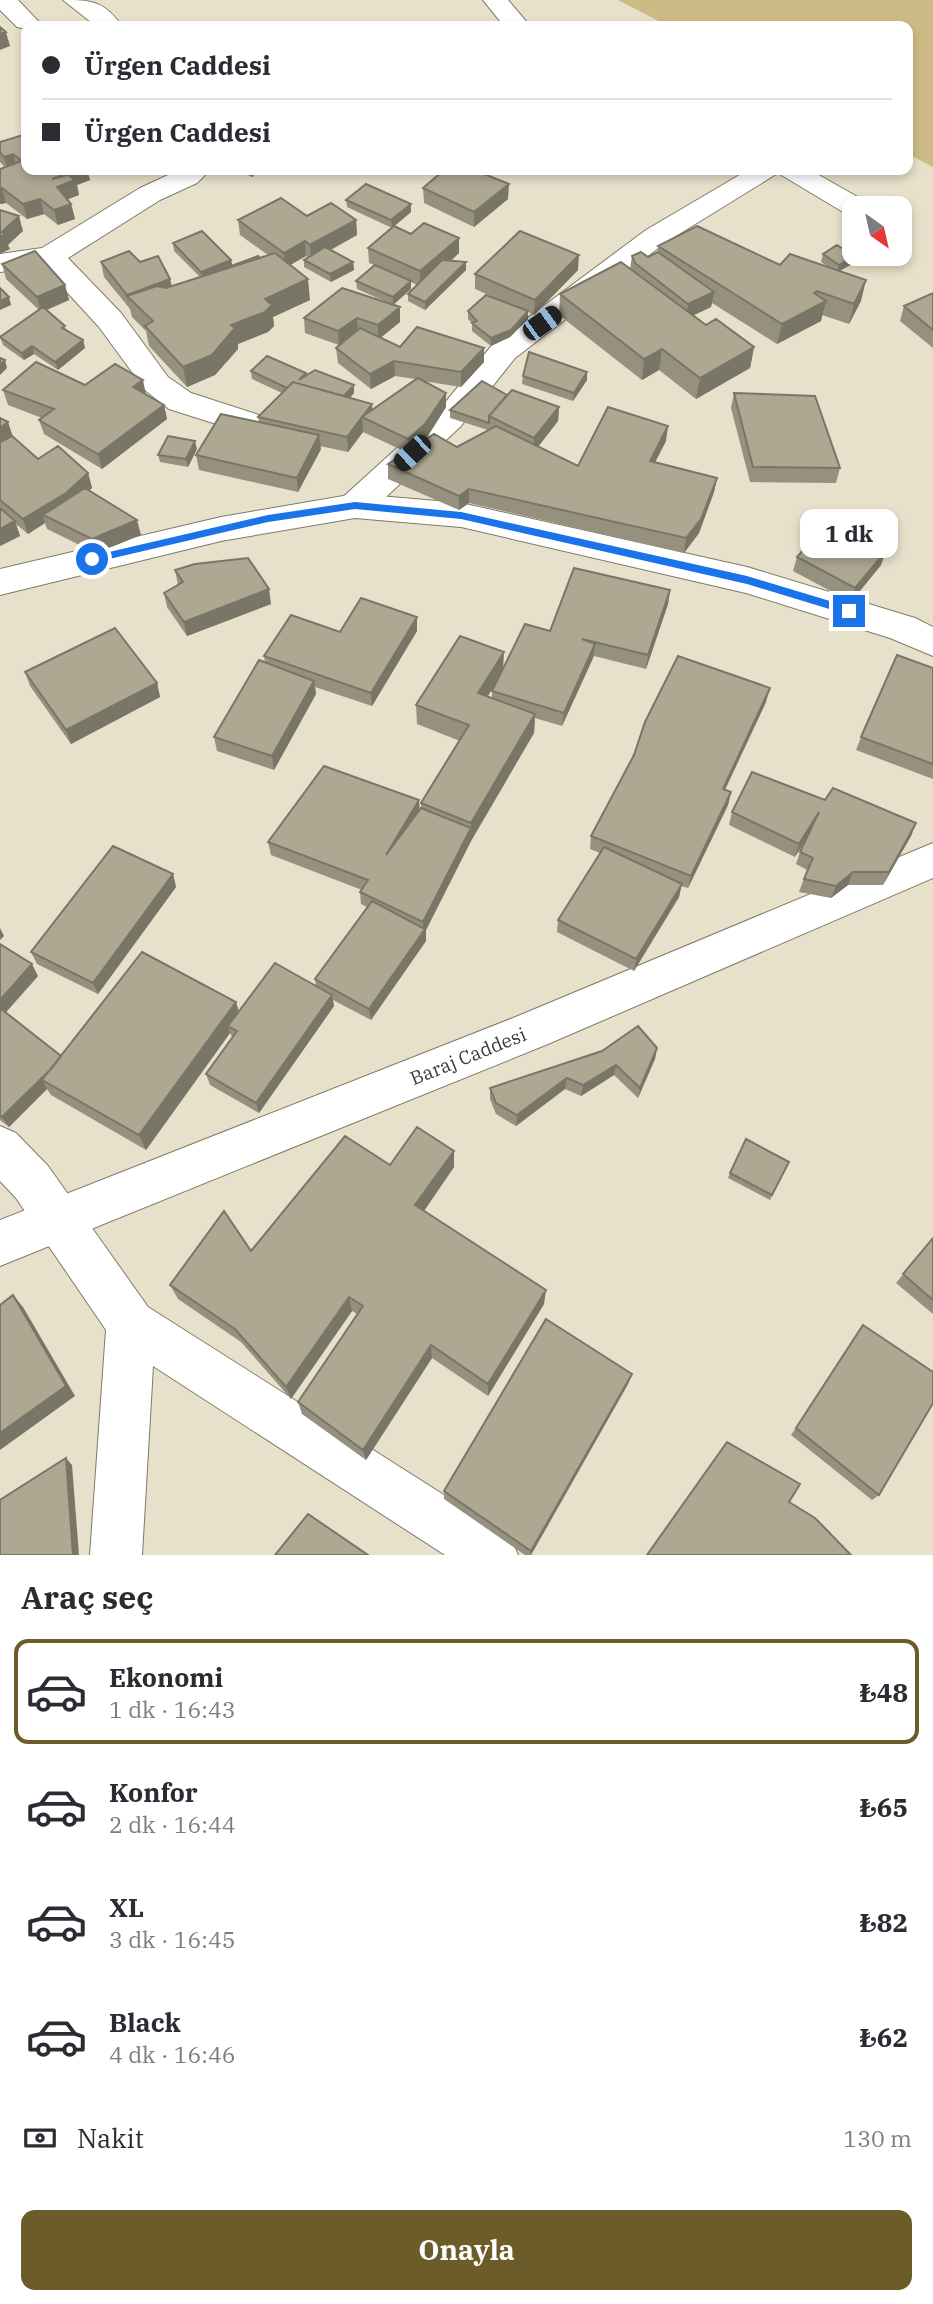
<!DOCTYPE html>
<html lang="tr">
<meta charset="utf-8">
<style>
:root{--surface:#fff;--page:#f2f2f3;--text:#2b2b33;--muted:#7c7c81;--line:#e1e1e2;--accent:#6c5c2a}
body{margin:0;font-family:"IBM Plex Serif",serif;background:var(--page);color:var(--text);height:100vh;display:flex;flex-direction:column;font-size:26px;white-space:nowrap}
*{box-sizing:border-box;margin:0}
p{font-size:23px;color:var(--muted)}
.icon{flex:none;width:38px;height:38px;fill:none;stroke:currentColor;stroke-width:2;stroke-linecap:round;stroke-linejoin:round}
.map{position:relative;height:1555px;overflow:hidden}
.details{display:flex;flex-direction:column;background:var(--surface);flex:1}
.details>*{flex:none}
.top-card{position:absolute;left:21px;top:21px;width:892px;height:154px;border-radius:14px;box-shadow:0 4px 10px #0003;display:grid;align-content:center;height:154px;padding:0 21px;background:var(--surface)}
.needle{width:46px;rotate:146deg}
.fabs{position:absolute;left:842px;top:196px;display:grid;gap:14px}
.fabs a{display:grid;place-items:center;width:70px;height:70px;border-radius:14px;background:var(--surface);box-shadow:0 4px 10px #0003;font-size:35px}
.end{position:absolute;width:32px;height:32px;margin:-16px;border:9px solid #1a73e8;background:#fff;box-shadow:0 0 0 4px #fff}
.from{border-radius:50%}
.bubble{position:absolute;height:49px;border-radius:14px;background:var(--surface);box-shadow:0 4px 10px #0003;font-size:23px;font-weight:700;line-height:49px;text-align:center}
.car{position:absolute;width:21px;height:42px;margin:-21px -10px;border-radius:9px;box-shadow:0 0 5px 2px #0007;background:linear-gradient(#222 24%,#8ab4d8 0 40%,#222 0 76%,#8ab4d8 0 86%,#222 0)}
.top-card b{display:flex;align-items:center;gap:24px;height:66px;font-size:26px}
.top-card b+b{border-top:2px solid var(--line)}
.top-card i{width:18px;height:18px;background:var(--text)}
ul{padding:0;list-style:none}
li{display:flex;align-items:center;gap:21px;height:105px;margin:0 14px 10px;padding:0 7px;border:4px solid transparent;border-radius:14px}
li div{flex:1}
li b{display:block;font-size:26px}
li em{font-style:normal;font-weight:700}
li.selected{border-color:var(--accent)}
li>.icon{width:63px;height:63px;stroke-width:1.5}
h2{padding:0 21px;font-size:32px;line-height:84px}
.pay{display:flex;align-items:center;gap:18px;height:77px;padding:0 21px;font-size:26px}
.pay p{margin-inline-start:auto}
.action{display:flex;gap:14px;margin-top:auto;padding:14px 21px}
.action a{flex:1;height:80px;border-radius:14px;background:var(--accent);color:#fff;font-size:28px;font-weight:700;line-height:80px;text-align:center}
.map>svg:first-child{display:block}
.green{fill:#cdbb85}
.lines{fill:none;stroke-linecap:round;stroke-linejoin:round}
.street-casing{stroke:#817a66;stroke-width:2}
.secondary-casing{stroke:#817a66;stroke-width:2}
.street{fill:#fff;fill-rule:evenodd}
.secondary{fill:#fff;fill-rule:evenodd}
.wall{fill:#96907e;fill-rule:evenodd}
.shaded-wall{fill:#7a7667}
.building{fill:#aea893;stroke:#7a7667;stroke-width:2}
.route{fill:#1a73e8}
.labels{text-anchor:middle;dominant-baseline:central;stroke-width:6;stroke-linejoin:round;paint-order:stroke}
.street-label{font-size:19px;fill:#3e3b33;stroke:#fff}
</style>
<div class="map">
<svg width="933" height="1555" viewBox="0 0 933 1555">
<rect width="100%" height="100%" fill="#e7e0ca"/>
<path class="green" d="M618,0H933V167L908,154V26H668Z"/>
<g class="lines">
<defs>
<path id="street" d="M0,0H18L39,22L36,26H26V29L17,27L0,10Z
M63,0C92,0 104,1 122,26H96Z
M483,0H508L530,26H504Z
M179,170H210L197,183L160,200L68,258L121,313L168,377L191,393L265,417L270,425L265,433L254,436L169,409L146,391L99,327L43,266L0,272V254L42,248L140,188Z
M748,170H810L863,200L867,206L854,208L853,215L843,212L778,173L666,242L515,358L461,426L367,515L355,518L343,515L338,506L343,497L439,410L493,344L646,230Z
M0,1126L16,1133L48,1166L148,1307L510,1537L518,1555H445L153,1366L142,1555H90L106,1330L16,1198L0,1181Z"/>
<path id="secondary" d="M355,494L461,503L747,567L915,618L933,627V656L890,638L746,593L461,527L355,518L221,541L0,595V569L221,517Z
M933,843V878L548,1044L0,1266V1220L518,1016Z"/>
</defs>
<use href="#street" class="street-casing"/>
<use href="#secondary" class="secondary-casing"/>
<use href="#street" class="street"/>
<use href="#secondary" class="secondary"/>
</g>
<path class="wall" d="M26,134V170H87L90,180L77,185L79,195L67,199L71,204L75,219L58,225L44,214L27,219L6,203L0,204L5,168L0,162V142Z
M234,170H260L252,177Z
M423,188L508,199L474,227L424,203Z
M346,200L411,212L392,228L347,207Z
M307,216L356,220L357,235L331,250L353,262L354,270L331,282L304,267V260L308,257L306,256L290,265L310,300L273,317L274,326L268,332L238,344V349L215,375L187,387L149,346L146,331L132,317L130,309L104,277L101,262H140L170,279L172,286L200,277L174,251L173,243L232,266L268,255L240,235L238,220Z
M411,234L459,238V253L451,261L466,270L425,310L408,301V294L417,285L411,282V289L393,305L400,307V322L381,337L400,347L484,362L461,387L423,381L446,393V407L426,439L457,447L488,430L450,418V410L507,395L559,407L558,421L538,447L578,466L666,441L655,462L717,478L714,492L699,533L684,553L469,503L459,510L388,479V464L406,452L363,432L348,452L320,446L321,449L298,492L199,470L196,455L259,422L258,417L282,393L252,379L251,371L306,373V376L354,393L350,398L372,409L415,379L395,376L371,389L338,363L336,348L339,345L305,333L304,318L391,304L357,289L356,281L374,265L369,263L368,248Z
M658,246L780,265L830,268L821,262L823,254L854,256L852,264L840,271L861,301L849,324L822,315L821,321L777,344L712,303L711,307L693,315L706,325L754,347L750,368L696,399L659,370L642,380L559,315L560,294L630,269L632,256L648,257L658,252Z
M2,264L65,285L69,300L47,310L67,330L83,340L85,348L58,370L34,354L24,360L3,345L0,337L39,310L6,279Z
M578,270L534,315L528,312V319L510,337L491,346L472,331V323L468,319V311L514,306L475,289V274Z
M933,293V348L900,321L904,306Z
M587,372V380L573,401L522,384L523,376Z
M85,385L146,395L164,405L167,419L102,469L44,434L39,420L42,418L8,405L3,390Z
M734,393L840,468L836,483L750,482L731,408Z
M0,418L13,437L38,459L88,473L92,488L89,490L141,535L96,553L47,529L45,523L28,534L16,524L20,536L0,546Z
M197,449L188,467L160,462L158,455Z
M797,557L881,565L851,602L793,571Z
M175,570L271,604L187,636L167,607L164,593L178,585Z
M670,590L668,604L646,669L594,656L562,726L535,718L534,733L471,841L426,930V941L371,1020L333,1000L334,1006L259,1113L210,1085L206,1074L233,1038L230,1033L146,1150L51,1095L47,1089L9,1127L0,1120V944L38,976L6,1012L61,1056L239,1011L316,986L315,979L367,907L361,904L360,892L362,890L271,855L268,842L420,810L421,808V803L460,741L417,724L416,705L503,669L550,631ZM498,679L492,691V698L488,696Z
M417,631L372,706L315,687L316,694L274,770L217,751L214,737L265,662L264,656L340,632Z
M933,668V779L856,750L861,737Z
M25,672L157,683L160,697L71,744L30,686Z
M766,702L725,790L731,792L728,805L688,888L681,886L679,897L634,971L557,932L558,920L600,853L590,849L591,836Z
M825,800L916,823L911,836L883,885H848L831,898L799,892L807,870L796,864L800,852L807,837L795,857L729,825L732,812Z
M173,874L176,887L98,994L37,964L31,952Z
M657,1048L655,1059L638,1098L614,1075L581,1096L565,1089L516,1126L496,1114L490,1099V1088Z
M789,1162L770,1200L728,1178L730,1173Z
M390,1165L454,1167L424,1211L544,1304L488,1396L432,1358L366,1460L302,1414L298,1402L357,1314L352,1311L291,1399L241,1342L178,1299L170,1285L251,1251Z
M933,1238V1314L896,1283Z
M863,1325L879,1495L872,1500L791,1435Z
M632,1374L628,1384L531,1555H525L444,1499V1491Z"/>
<path class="shaded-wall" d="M6,32L10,46L0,50V34Z
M13,154L17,169L8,172L4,157Z
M75,170H87L90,180L77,185L79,195L61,202L52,179Z
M251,170H260L252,177Z
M509,184L508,199L474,227V212Z
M2,188L6,203L0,204V189Z
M40,199L44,214L27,219L23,204Z
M71,204L75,219L58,225L54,210Z
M411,204V212L392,228L391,220Z
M19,216L23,231L8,245L10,249L0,254V237L2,232Z
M356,220L357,235L311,260L310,245Z
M459,238V253L420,286V271Z
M305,241L306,256L285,268L284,253Z
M579,255L578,270L534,315L535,300Z
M854,256L852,264L837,272L839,265Z
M231,260L233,267L203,280L201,272Z
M353,262L354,270L331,282L330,274Z
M466,262V270L425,310V302Z
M170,279L173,294L127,296L130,309L127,295Z
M308,279L310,300L273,317L274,326L268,332L238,344V349L215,375L187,387L183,367L231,325L265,299Z
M866,280L861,301L849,324L854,304Z
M411,281V289L393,305V297Z
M65,285L69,300L41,312L37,297Z
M817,291L814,307L826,301L821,321L777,344L782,324L814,293Z
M714,292L711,307L686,319L688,304Z
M9,297L11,305L0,310V301Z
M400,307V322L378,340V325Z
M528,311V319L510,337L491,346V338Z
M357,318L358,333L339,345L338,331Z
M83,340L85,348L58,370L55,362Z
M32,346L34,354L24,360L22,353Z
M754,347L750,368L696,399L700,378Z
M484,348V362L461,387V372Z
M662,349L659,370L642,380L644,359Z
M5,360L7,368L0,375V365Z
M394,361L395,376L371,389L370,374Z
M587,372V380L573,401L574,393Z
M143,380L146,395L133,387Z
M354,385V393L339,409V401Z
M446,393V407L426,439L409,454L408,439Z
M372,404L373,418L362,417Z
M164,405L167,419L102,469L98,454Z
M559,407L558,421L533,453L534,438Z
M362,417L363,432L348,452L347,437Z
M8,422L13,437L0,446V428Z
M668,426L666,441L648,476L650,461Z
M319,435L321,449L298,492L297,478Z
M195,441L197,449L188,467L186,459Z
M88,473L92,488L70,507L43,515L45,523L28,534L23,519Z
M717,478L714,492L699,533L684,553L686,538Z
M469,489V503L459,510V496Z
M137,520L141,535L96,553L92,539Z
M15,521L20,536L0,546V529Z
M886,551L881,565L851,602L855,588Z
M269,589L271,604L187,636L184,622Z
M670,590L668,604L646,669L648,655Z
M417,617V631L372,706L371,693Z
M595,644L593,658L562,726L564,713Z
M504,652L503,671L478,712V693Z
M314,681L316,694L274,770L272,756Z
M157,683L160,697L71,744L66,730Z
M770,688L766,702L719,802L723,789Z
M535,714L534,733L471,841L426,930V941L371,1020L369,1009L423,932V922L471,828V823Z
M731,792L728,805L688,888L691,876Z
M419,800L420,813L386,855Z
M819,812L815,825L795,857L799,844Z
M916,823L911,836L883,885L889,872Z
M853,872L848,885L831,898L836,886Z
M173,874L176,887L98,994L93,983Z
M682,884L679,897L634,971L636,959Z
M0,928L4,936L0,940Z
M32,964L38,976L0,1019V1000Z
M332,995L334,1006L259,1113L256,1103Z
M236,1002L241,1018L228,1026L230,1033L146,1150L139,1135Z
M657,1048L655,1059L638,1098L640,1088Z
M62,1057L42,1080L47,1089L9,1127L2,1117Z
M616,1065L614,1075L581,1096L583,1085Z
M567,1078L565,1089L516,1126L517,1115Z
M454,1151V1167L417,1221L415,1205Z
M546,1290L544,1304L488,1396V1384Z
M13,1295L23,1307L75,1396L0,1450V1433Z
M349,1297L352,1311L291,1399L286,1387Z
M431,1345L432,1358L366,1460L363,1450Z
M632,1374L628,1384L531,1555H530L531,1551Z
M66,1458L72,1465L79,1555H73Z"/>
<path class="building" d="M0,27L6,32L0,34Z
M26,134V170H75L52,179L68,175L75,180L57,187L71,204L54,210L40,199L23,204L2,188L0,189V169L22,161L13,154L4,157L0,152V142Z
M444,170H474L509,184L474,212L423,188Z
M366,184L411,204L391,220L346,200Z
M281,198L307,216L331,203L356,220L310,245L305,241L284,253L238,220Z
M0,210L19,216L2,232L5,234L0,237Z
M424,223L459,238L420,271L368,248L394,226L411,234Z
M697,226L780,265L790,254L866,280L854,304L817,291L814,293L826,301L782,324L658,246Z
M202,231L231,260L201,272L173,243Z
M520,231L579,255L535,300L475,274Z
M837,245L854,256L839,265L823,254Z
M325,247L353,262L330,274L304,260Z
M35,251L65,285L37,297L2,264Z
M129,251L140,262L158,256L170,279L127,295L101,262Z
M641,252L648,257L658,252L714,292L688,304L635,263L632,256Z
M275,253L308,279L265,299L272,305L265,312L231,325L235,328L212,355L183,367L145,326L153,321L127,296L157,286L166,288Z
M258,256L260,258L215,272Z
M442,260L466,262L425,302L408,294Z
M621,262L706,325L716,319L754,347L700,378L662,349L644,359L560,294Z
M375,265L411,281L393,297L356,281Z
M0,288L9,297L0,301Z
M342,288L400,307L378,325L357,318L338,331L304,318Z
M933,293V330L904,306Z
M486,295L528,311L511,330L491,338L472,323L477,321L468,311Z
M43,307L65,326L62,328L83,340L55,362L32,346L22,353L0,337Z
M417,327L484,348L461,372L394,361L370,374L336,348L360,328L400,347Z
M529,352L587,372L574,393L523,376Z
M267,356L306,373L299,380L315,370L354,385L344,396L293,382L287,388L251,371Z
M0,358L5,360L0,365Z
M36,362L85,385L115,364L143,380L133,387L164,405L98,454L39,420L54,409L3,390Z
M418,378L446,393L425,424L408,439L362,417L347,437L258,417L293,382L372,404L362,417Z
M482,381L507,395L489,416V423L450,410Z
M512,390L559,407L534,438L489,416Z
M734,393L815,396L840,468L753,467Z
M608,407L668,426L650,461L717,478L701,519L686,538L469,489L459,496L388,464L434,434L457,447L496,426L578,466Z
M221,414L319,435L297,478L196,455Z
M0,418L8,422L0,428Z
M12,436L38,459L58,446L88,473L66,493L23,519L0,500V442Z
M168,436L195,441L186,459L158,455Z
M85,488L137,520L92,539L43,515Z
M0,508L15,521L0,529Z
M828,522L886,551L855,588L797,557Z
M248,558L269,589L184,622L164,593L183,582L175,570L195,564Z
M574,568L670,590L648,655L582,639L595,644L564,713L492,691L525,624L550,631Z
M361,598L417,617L371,693L264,656L291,615L340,632Z
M115,628L157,683L66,730L25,672Z
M460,636L504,652L478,693L535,714L471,823L421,803L469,725L416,705Z
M897,655L933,668V764L861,737Z
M678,656L770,688L723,789L731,792L691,876L591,836L634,755L645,722Z
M259,660L314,681L272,756L214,737Z
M324,766L419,800L386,855L421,808L471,828L423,922L360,892L368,880L268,842Z
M752,772L825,800L833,788L916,823L889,872H853L836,886L804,879L813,858L800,852L819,812L799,844L732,812Z
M113,846L173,874L93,983L31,952Z
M604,847L682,884L636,959L558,920Z
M372,901L425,929L369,1009L315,979Z
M0,944L32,964L0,1000Z
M142,952L236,1002L139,1135L42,1080Z
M275,963L332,995L256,1103L206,1074L237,1031L228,1026Z
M0,1008L61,1056L52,1068L2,1117L0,1115Z
M638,1026L657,1048L640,1088L616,1065L583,1085L567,1078L517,1115L496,1103L490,1088L602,1051Z
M417,1127L454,1151L415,1205L546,1290L488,1384L431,1345L363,1450L298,1402L363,1306L349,1297L286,1387L235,1329L170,1285L224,1211L251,1251L345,1136L390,1165Z
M746,1139L789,1162L772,1195L730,1173Z
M933,1238V1300L903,1274Z
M13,1295L66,1386L0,1433V1305Z
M546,1319L632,1374L531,1551L444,1491Z
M863,1325L933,1372V1403L879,1495L796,1428Z
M727,1442L800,1484L789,1502L815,1518L851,1555H647Z
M66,1458L73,1555H0V1500Z
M308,1514L368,1555H275Z"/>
<path class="route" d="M355,502L461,512L747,576L853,608L855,611L849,615L747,584L461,519L355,509L268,522L92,563L87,559L92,556L268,515Z"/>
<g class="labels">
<g class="street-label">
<text transform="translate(468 1056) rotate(-22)">Baraj Caddesi</text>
</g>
</g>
</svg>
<div class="fabs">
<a><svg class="needle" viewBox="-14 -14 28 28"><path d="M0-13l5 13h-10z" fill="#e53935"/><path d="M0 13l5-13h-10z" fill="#7c7c81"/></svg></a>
</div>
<i class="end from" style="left:92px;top:559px"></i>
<i class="end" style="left:849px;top:611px"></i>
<div class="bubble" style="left:800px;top:509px;width:98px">1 dk</div>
<i class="car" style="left:542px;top:323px;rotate:54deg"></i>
<i class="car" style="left:412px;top:453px;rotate:227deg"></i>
<div class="top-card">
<b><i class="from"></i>Ürgen Caddesi</b>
<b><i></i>Ürgen Caddesi</b>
</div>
</div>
<section class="details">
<h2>Araç seç</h2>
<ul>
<li class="selected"><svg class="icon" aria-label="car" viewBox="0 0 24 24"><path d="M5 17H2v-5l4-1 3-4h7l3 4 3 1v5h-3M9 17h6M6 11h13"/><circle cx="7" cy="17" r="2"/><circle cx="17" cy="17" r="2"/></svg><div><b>Ekonomi</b><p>1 dk · 16:43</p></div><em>₺48</em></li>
<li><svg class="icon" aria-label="car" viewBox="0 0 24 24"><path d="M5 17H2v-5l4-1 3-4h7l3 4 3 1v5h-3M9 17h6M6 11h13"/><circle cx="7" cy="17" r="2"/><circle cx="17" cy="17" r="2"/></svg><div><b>Konfor</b><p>2 dk · 16:44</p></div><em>₺65</em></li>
<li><svg class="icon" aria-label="car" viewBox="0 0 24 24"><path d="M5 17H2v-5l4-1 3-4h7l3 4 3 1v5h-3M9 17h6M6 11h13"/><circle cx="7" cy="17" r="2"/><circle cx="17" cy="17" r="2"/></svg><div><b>XL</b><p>3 dk · 16:45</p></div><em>₺82</em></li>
<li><svg class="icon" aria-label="car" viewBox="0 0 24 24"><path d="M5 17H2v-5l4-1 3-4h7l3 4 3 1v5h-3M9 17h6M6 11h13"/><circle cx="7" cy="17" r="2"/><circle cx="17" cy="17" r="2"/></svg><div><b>Black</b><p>4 dk · 16:46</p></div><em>₺62</em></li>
</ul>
<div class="pay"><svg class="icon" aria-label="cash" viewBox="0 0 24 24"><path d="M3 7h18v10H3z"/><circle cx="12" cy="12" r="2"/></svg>Nakit<p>130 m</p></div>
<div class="action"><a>Onayla</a></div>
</section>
